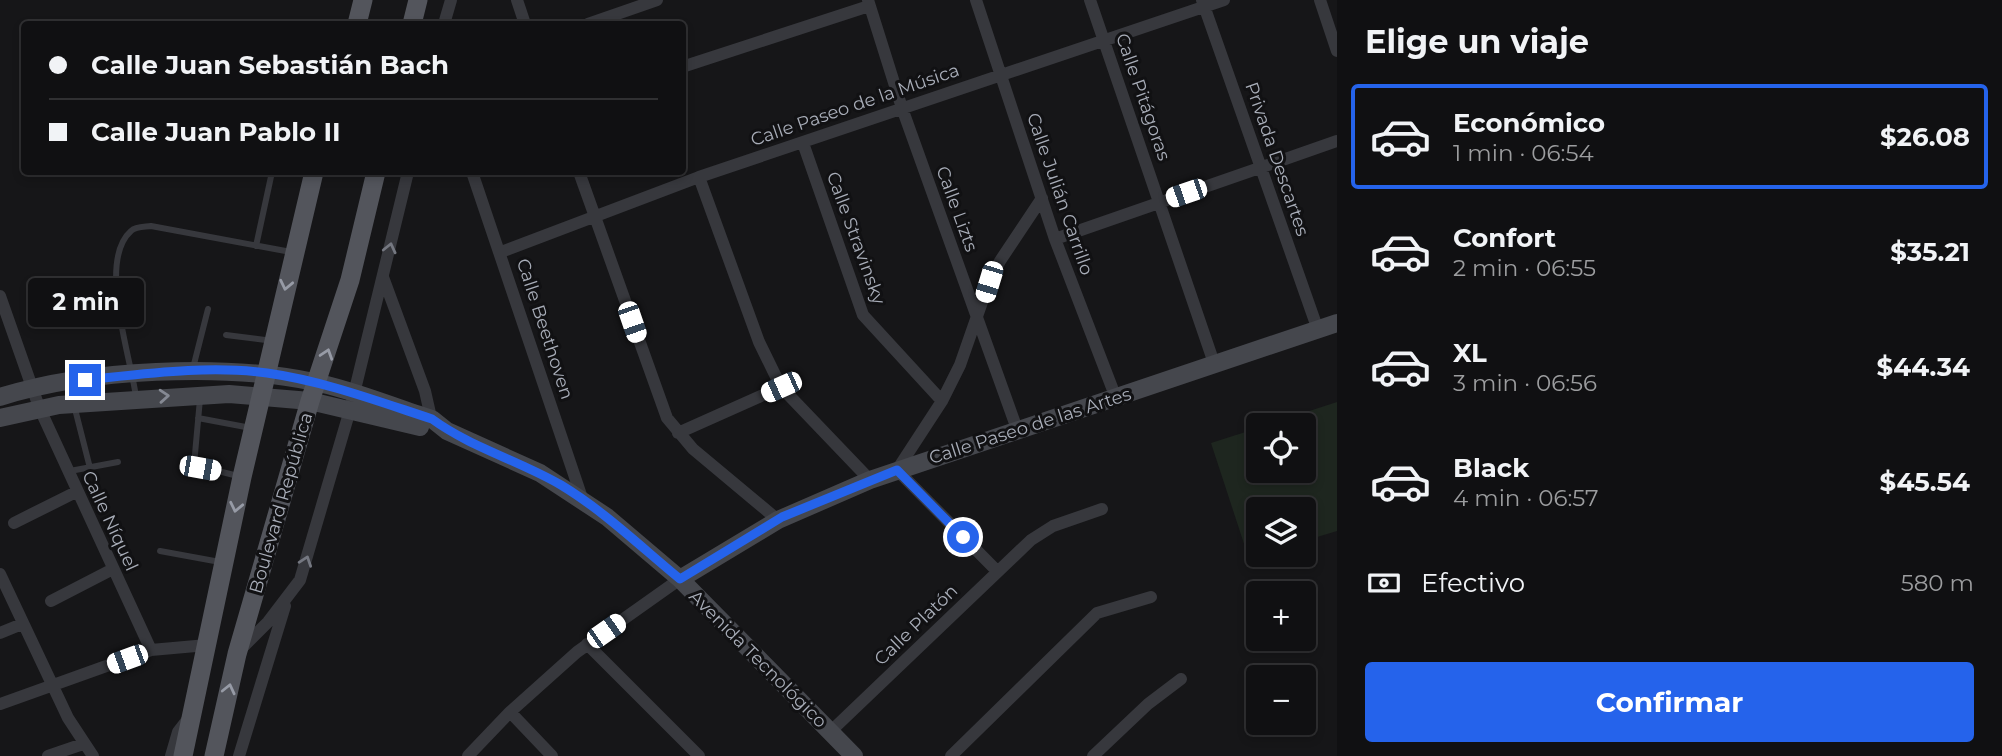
<!DOCTYPE html>
<html lang="es">
<meta charset="utf-8">
<style>
:root{--surface:#101012;--page:#19191b;--text:#f1f3f6;--muted:#9c9d9f;--line:#303032;--accent:#2563eb}
body{margin:0;font-family:Montserrat,sans-serif;background:var(--page);color:var(--text);height:100vh;display:flex;flex-direction:column;font-size:26px;white-space:nowrap}
*{box-sizing:border-box;margin:0}
p{font-size:23px;color:var(--muted)}
.icon{flex:none;width:38px;height:38px;fill:none;stroke:currentColor;stroke-width:2;stroke-linecap:round;stroke-linejoin:round}
.map{position:relative;flex:1;overflow:hidden}
.drawer{display:flex;flex-direction:column;background:var(--surface);width:665px}
.drawer>*{flex:none}
.top-card{position:absolute;left:21px;top:21px;width:665px;height:154px;border-radius:7px;box-shadow:0 4px 10px #0003,0 0 0 2px var(--line);display:grid;align-content:center;height:154px;padding:0 28px;background:var(--surface)}
.controls{position:absolute;left:1246px;top:413px;display:grid;gap:14px}
.controls a{display:grid;place-items:center;width:70px;height:70px;border-radius:7px;background:var(--surface);box-shadow:0 4px 10px #0003,0 0 0 2px var(--line);font-size:35px}
.end{position:absolute;width:32px;height:32px;margin:-16px;border:9px solid #2563eb;background:#fff;box-shadow:0 0 0 4px #fff}
.from{border-radius:50%}
.bubble{position:absolute;height:49px;border-radius:7px;background:var(--surface);box-shadow:0 4px 10px #0003,0 0 0 2px var(--line);font-size:23px;font-weight:700;line-height:49px;text-align:center}
.car{position:absolute;width:21px;height:42px;margin:-21px -10px;border-radius:9px;box-shadow:0 0 5px 2px #0007;background:linear-gradient(#fff 24%,#345 0 40%,#fff 0 76%,#345 0 86%,#fff 0)}
.top-card b{display:flex;align-items:center;gap:24px;height:66px;font-size:26px}
.top-card b+b{border-top:2px solid var(--line)}
.top-card i{width:18px;height:18px;background:var(--text)}
ul{padding:0;list-style:none}
li{display:flex;align-items:center;gap:21px;height:105px;margin:0 14px 10px;padding:0 14px;border:4px solid transparent;border-radius:7px}
li div{flex:1}
li b{display:block;font-size:26px}
li em{font-style:normal;font-weight:700}
li.on{border-color:var(--accent)}
li>.icon{width:63px;height:63px;stroke-width:1.5}
h2{padding:0 28px;font-size:32px;line-height:84px}
.pay{display:flex;align-items:center;gap:18px;height:77px;padding:0 28px;font-size:26px}
.pay p{margin-inline-start:auto}
.cta{display:flex;gap:14px;margin-top:auto;padding:14px 28px}
.cta a{flex:1;height:80px;border-radius:7px;background:var(--accent);color:#fff;font-size:28px;font-weight:700;line-height:80px;text-align:center}
main{display:flex;flex:1;min-height:0}
.map>svg:first-child{display:block}
.green{fill:#1e261f}
.lines{fill:none;stroke-linecap:round;stroke-linejoin:round}
.lane{stroke:#37383d;stroke-width:6}
.street{stroke:#37383d;stroke-width:12}
.secondary{stroke:#45474d;stroke-width:18}
.primary{stroke:#53555c;stroke-width:19}
.oneway{stroke:#757881}
.oneway2{stroke:#979ba6}
.oneway3{stroke:#858993}
.route{stroke:#2563eb;stroke-width:9}
.labels{text-anchor:middle;dominant-baseline:central;stroke-width:6;stroke-linejoin:round;paint-order:stroke}
.street-label{font-size:18px;fill:#a8adb8;stroke:#111113}
</style>
<main>
<div class="map">
<svg width="1337" height="756" viewBox="0 0 1337 756">
<rect width="100%" height="100%" fill="#161618"/>
<path class="green" d="M1337,402V531L1304,541V509H1258V555H1263L1249,559L1211,443L1258,428V471H1304V425H1266Z"/>
<g class="lines">
<path class="lane" d="M256,246L272,172
M226,335L273,341
M193,368L208,309
M136,397C131,357 97,261 131,231C136,226 145,227 151,226L291,252
M200,399L194,465L238,476
M74,405L90,468
M198,418L251,428
M70,471L118,462
M160,551L220,562"/>
<path class="street" d="M517,0L525,24
M868,0L902,108L1017,429
M976,0L1055,239L1116,398
M1090,0L1215,366
M1202,0L1318,330
M1320,0L1337,51
M444,24L451,0
M588,24L657,0
M682,67L869,6
M803,143L863,315L942,401
M472,172L582,498
M579,172L667,418L693,449L778,520
M699,177L759,342L781,387L870,480
M1055,239L1337,141
M501,252L699,177L1224,0
M383,277L425,391L432,422
M0,296L39,407L151,650
M678,433L781,387
M14,523L76,492
M997,571L897,470L942,401L960,365L989,282L1000,261L1042,198
M0,574L68,718L93,756
M51,601L113,569
M0,633L22,624
M587,644L699,756
M242,648L268,622L300,580L350,410L408,172
M0,704L151,650L207,645
M510,712L552,756
M830,732L1031,540L1053,526L1102,509
M48,756L83,744
M171,756L178,732L188,719
M239,756L285,606
M468,756L510,712L577,652L680,579
M951,756L1097,613L1151,597
M1093,756L1148,704L1181,679"/>
<path class="secondary" d="M0,397C88,369 224,363 314,382C354,390 393,407 432,419L447,431L540,473L607,517L680,579L854,756
M0,418L59,405L229,394L310,401L420,427
M680,579L778,520L870,480L1337,323"/>
<path class="primary" d="M357,24L363,0
M412,24L418,0
M183,756L242,477L314,172
M214,756L237,654L310,401L350,280L376,172"/>
</g>
<defs><path id="oneway-chevron" d="M-2-3.5L2.5 0L-2 3.5" fill="none" stroke-width="1.6" stroke-linecap="round" stroke-linejoin="round" transform="scale(1.75)"/></defs>
<g class="oneway">
<use href="#oneway-chevron" transform="translate(390 248) rotate(-77)"/>
<use href="#oneway-chevron" transform="translate(306 561) rotate(-71)"/>
</g>
<g class="oneway2">
<use href="#oneway-chevron" transform="translate(286 285) rotate(102)"/>
<use href="#oneway-chevron" transform="translate(327 354) rotate(-72)"/>
<use href="#oneway-chevron" transform="translate(236 507) rotate(102)"/>
<use href="#oneway-chevron" transform="translate(229 689) rotate(-77)"/>
</g>
<use class="oneway3" href="#oneway-chevron" transform="translate(164 396) rotate(-4)"/>
<g class="lines">
<path class="route" d="M85,380C144,374 208,365 267,373C324,381 377,401 432,419C470,447 520,461 561,485C604,511 641,547 680,579L782,517L897,470L963,537"/>
</g>
<g class="labels">
<g class="street-label">
<text transform="translate(1143 97) rotate(71)">Calle Pitágoras</text>
<text transform="translate(855 105) rotate(-19)">Calle Paseo de la Música</text>
<text transform="translate(1277 159) rotate(71)">Privada Descartes</text>
<text transform="translate(1060 194) rotate(71)">Calle Julián Carrillo</text>
<text transform="translate(957 209) rotate(70)">Calle Lizts</text>
<text transform="translate(856 238) rotate(70)">Calle Stravinsky</text>
<text transform="translate(545 329) rotate(72)">Calle Beethoven</text>
<text transform="translate(1030 426) rotate(-18)">Calle Paseo de las Artes</text>
<text transform="translate(281 503) rotate(-74)">Boulevard República</text>
<text transform="translate(110 521) rotate(65)">Calle Níquel</text>
<text transform="translate(916 625) rotate(-44)">Calle Platón</text>
<text transform="translate(758 659) rotate(45)">Avenida Tecnológico</text>
</g>
</g>
</svg>
<div class="controls">
<a><svg class="icon" aria-label="locate" viewBox="0 0 24 24"><circle cx="12" cy="12" r="6"/><path d="M12 2v4M12 18v4M2 12h4M18 12h4"/></svg></a>
<a><svg class="icon" aria-label="layers" viewBox="0 0 24 24"><path d="M12 4l9 5-9 5-9-5zM3 14l9 5 9-5"/></svg></a>
<a>+</a>
<a>−</a>
</div>
<i class="end from" style="left:963px;top:537px"></i>
<i class="end" style="left:85px;top:380px"></i>
<div class="bubble" style="left:28px;top:278px;width:116px">2 min</div>
<i class="car" style="left:1186px;top:193px;rotate:251deg"></i>
<i class="car" style="left:989px;top:282px;rotate:197deg"></i>
<i class="car" style="left:632px;top:322px;rotate:161deg"></i>
<i class="car" style="left:781px;top:387px;rotate:246deg"></i>
<i class="car" style="left:200px;top:468px;rotate:100deg"></i>
<i class="car" style="left:606px;top:631px;rotate:55deg"></i>
<i class="car" style="left:127px;top:659px;rotate:250deg"></i>
<div class="top-card">
<b><i class="from"></i>Calle Juan Sebastián Bach</b>
<b><i></i>Calle Juan Pablo II</b>
</div>
</div>
<section class="drawer">
<h2>Elige un viaje</h2>
<ul>
<li class="on"><svg class="icon" aria-label="car" viewBox="0 0 24 24"><path d="M5 17H2v-5l4-1 3-4h7l3 4 3 1v5h-3M9 17h6M6 11h13"/><circle cx="7" cy="17" r="2"/><circle cx="17" cy="17" r="2"/></svg><div><b>Económico</b><p>1 min · 06:54</p></div><em>$26.08</em></li>
<li><svg class="icon" aria-label="car" viewBox="0 0 24 24"><path d="M5 17H2v-5l4-1 3-4h7l3 4 3 1v5h-3M9 17h6M6 11h13"/><circle cx="7" cy="17" r="2"/><circle cx="17" cy="17" r="2"/></svg><div><b>Confort</b><p>2 min · 06:55</p></div><em>$35.21</em></li>
<li><svg class="icon" aria-label="car" viewBox="0 0 24 24"><path d="M5 17H2v-5l4-1 3-4h7l3 4 3 1v5h-3M9 17h6M6 11h13"/><circle cx="7" cy="17" r="2"/><circle cx="17" cy="17" r="2"/></svg><div><b>XL</b><p>3 min · 06:56</p></div><em>$44.34</em></li>
<li><svg class="icon" aria-label="car" viewBox="0 0 24 24"><path d="M5 17H2v-5l4-1 3-4h7l3 4 3 1v5h-3M9 17h6M6 11h13"/><circle cx="7" cy="17" r="2"/><circle cx="17" cy="17" r="2"/></svg><div><b>Black</b><p>4 min · 06:57</p></div><em>$45.54</em></li>
</ul>
<div class="pay"><svg class="icon" aria-label="cash" viewBox="0 0 24 24"><path d="M3 7h18v10H3z"/><circle cx="12" cy="12" r="2"/></svg>Efectivo<p>580 m</p></div>
<div class="cta"><a>Confirmar</a></div>
</section>
</main>
